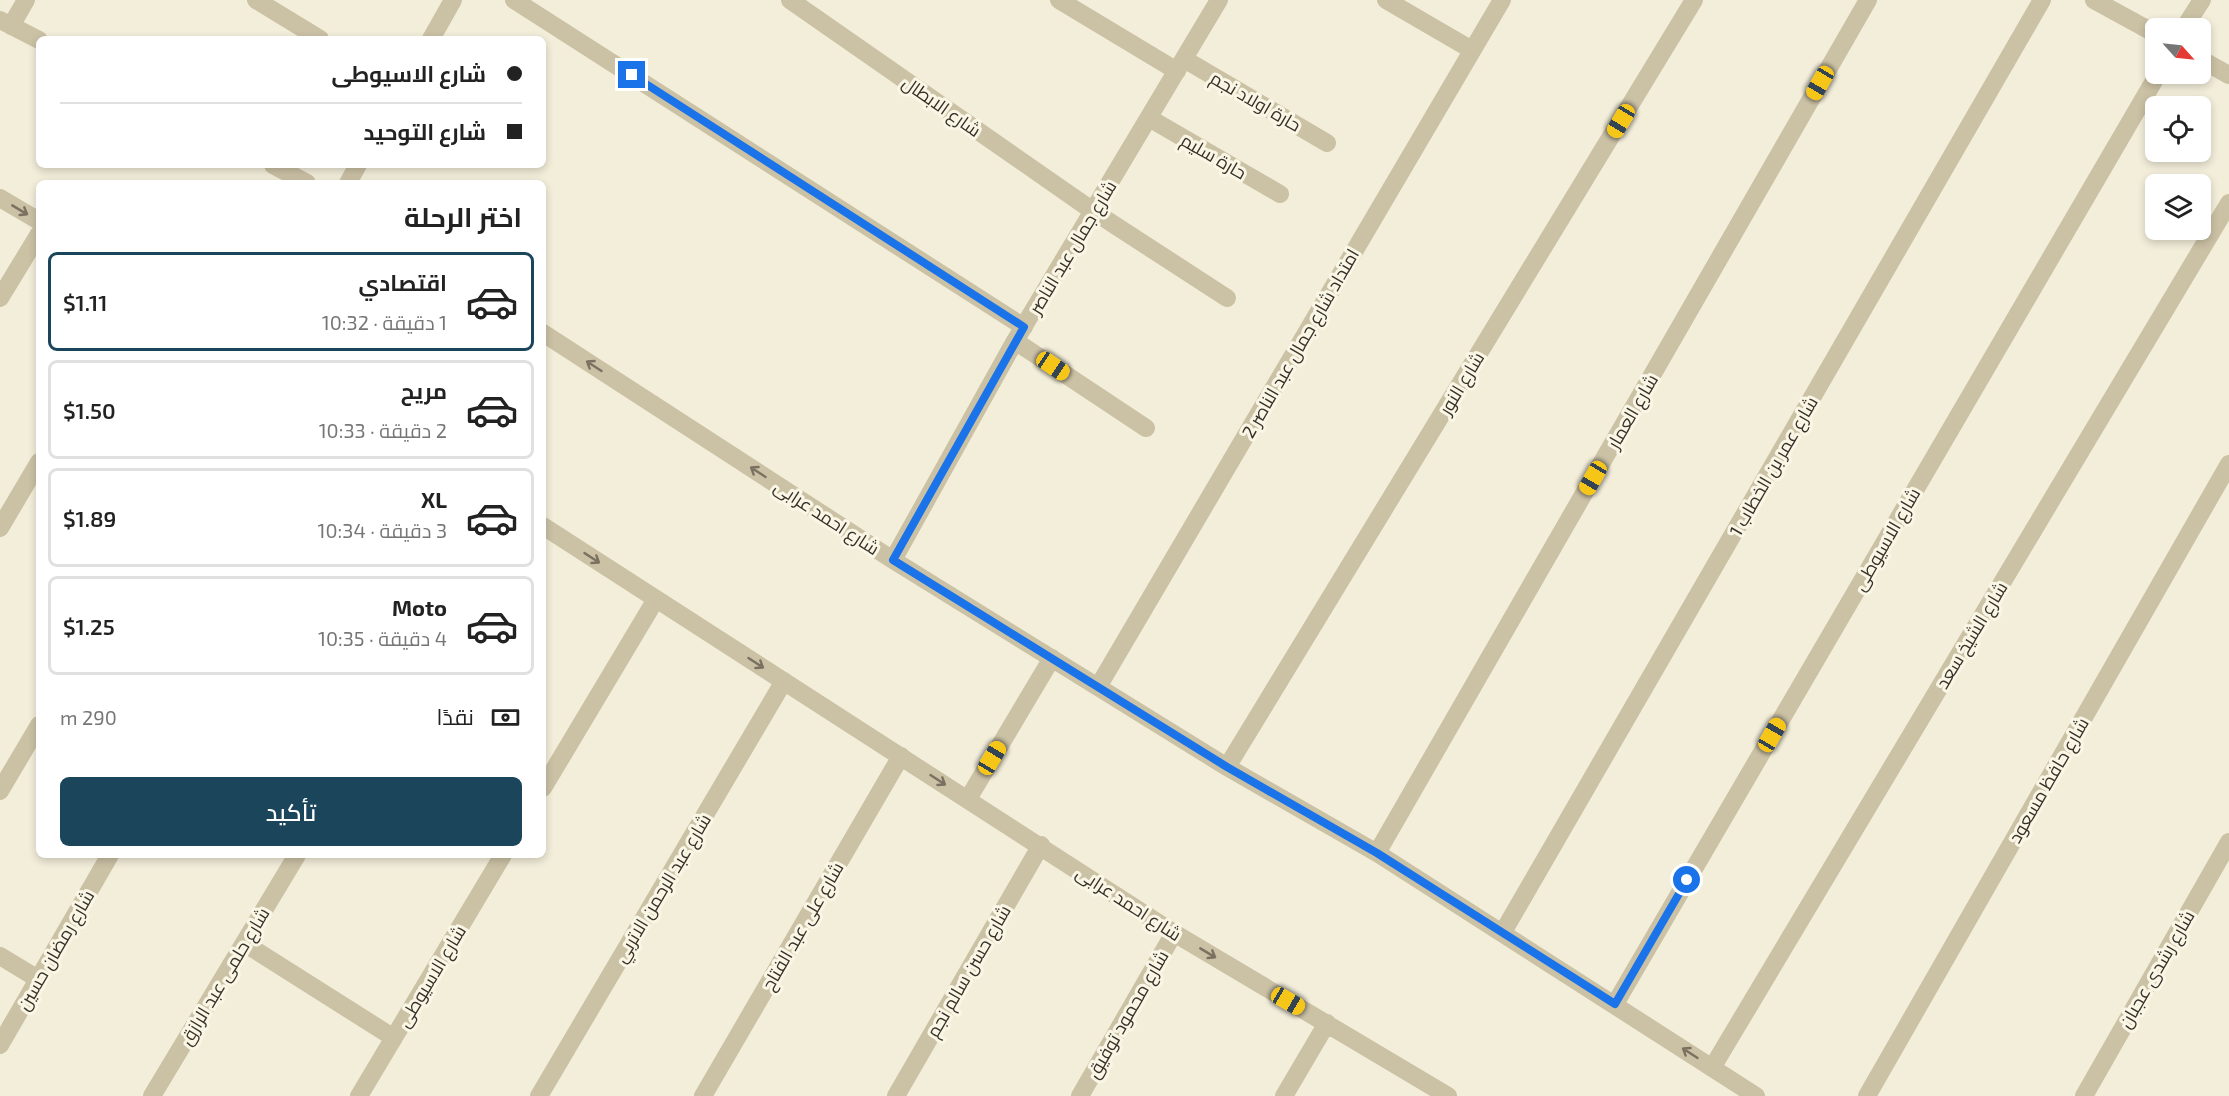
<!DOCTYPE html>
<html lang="ar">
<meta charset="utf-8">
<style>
:root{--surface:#fff;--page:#f6f6f6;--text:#222;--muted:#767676;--line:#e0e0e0;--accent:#1b455a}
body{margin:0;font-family:"Exo 2",Cairo,sans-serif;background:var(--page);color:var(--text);direction:rtl;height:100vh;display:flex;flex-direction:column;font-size:22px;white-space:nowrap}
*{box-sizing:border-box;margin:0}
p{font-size:20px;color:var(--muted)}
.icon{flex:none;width:33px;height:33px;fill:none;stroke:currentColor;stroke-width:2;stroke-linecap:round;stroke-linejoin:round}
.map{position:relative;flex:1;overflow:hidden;direction:ltr}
.details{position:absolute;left:36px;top:180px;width:510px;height:678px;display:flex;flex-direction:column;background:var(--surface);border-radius:9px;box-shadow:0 3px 9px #0003;direction:rtl}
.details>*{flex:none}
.top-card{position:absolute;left:36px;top:36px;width:510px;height:132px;border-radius:9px;box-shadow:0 3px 9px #0003;direction:rtl;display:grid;align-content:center;height:132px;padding:0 24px;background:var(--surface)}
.needle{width:39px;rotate:117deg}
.controls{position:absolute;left:2145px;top:18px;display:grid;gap:12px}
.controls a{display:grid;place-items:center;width:66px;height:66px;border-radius:9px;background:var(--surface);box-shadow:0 3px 9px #0003;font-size:30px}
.end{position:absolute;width:27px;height:27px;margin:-14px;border:8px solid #1a73e8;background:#fff;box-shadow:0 0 0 3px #fff}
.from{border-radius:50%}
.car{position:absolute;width:18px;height:36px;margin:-18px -9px;border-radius:8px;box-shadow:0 0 4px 2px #0007;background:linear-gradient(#f5c518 24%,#345 0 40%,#f5c518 0 76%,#345 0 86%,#f5c518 0)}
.top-card b{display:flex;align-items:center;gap:21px;height:57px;font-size:22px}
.top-card b+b{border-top:2px solid var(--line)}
.top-card i{width:15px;height:15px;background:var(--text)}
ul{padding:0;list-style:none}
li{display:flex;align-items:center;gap:18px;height:99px;margin:0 12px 9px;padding:0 12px;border:3px solid var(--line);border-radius:9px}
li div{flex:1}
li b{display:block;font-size:22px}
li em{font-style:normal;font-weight:600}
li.active{border-color:var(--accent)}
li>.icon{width:54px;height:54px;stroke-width:1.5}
h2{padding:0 24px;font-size:27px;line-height:72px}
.pay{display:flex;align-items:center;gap:15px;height:66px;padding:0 24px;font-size:22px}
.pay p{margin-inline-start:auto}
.primary-button{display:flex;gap:12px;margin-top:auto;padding:12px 24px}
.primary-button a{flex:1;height:69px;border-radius:9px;background:var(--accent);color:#fff;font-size:24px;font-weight:600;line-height:69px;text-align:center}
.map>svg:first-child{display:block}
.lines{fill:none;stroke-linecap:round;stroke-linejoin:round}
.minor{stroke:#cbc1a5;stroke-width:18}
.oneway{stroke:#7a7160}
.route{stroke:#1a73e8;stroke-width:8}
.labels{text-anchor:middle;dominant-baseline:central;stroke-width:6;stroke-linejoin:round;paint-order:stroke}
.street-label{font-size:18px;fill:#373027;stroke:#faf6e6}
</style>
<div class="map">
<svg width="2229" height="1096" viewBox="0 0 2229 1096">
<rect width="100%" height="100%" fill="#f3eeda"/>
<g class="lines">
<path class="minor" d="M256,0L320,39
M514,0L1024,327
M790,0L1093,211L1227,298
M1059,0L1177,71
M1386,0L1472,50
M2094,0L2156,34
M0,20L39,40
M11,26L26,0
M2184,28L2202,0
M431,39L453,0
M1184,59L1327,143
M2200,59L2229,75
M1149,118L1280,194
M273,165L307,183
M348,183L358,165
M0,198L39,221
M0,298L39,234
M543,333L893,560L1227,767L1377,853L1756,1096
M1015,341L1146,428
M543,526L1174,933L1448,1096
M0,528L39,462
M893,560L1015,341L1219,0
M1098,687L1502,0
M1227,767L1694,0
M543,788L656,599
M0,791L39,725
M968,799L1052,658
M1377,853L1868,0
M1503,932L2042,0
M244,943L394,1038
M0,956L38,979
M1615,1004L2158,74
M0,1045L110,855
M1712,1068L2229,203
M152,1096L297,855
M359,1096L503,855
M539,1096L784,681
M703,1096L901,756
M896,1096L1041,845
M1080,1096L1174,933
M1284,1096L1327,1023
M1867,1096L2229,464
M2084,1096L2229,842"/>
</g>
<defs><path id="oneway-shaft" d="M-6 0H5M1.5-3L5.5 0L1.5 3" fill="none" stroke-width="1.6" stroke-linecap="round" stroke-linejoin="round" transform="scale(1.5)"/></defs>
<g class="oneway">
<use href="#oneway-shaft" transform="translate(20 210) rotate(31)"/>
<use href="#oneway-shaft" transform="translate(594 366) rotate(-147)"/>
<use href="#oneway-shaft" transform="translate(758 472) rotate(-147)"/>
<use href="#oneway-shaft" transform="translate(592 558) rotate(33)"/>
<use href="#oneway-shaft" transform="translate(756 663) rotate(33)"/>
<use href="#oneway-shaft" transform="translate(938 780) rotate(33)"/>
<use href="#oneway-shaft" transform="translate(1208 953) rotate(31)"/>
<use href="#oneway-shaft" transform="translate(1690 1053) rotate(-147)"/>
</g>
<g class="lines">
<path class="route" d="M632,75L1024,327L893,560L1227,767L1377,853L1615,1004L1687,880"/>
</g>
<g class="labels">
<g class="street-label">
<text transform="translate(1256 101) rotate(30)">حارة اولاد نجم</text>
<text transform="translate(942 106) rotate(35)">شارع الابطال</text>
<text transform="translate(1214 156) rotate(30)">حارة سليم</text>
<text transform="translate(1072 247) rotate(-59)">شارع جمال عبد الناصر</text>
<text transform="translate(1300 343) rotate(-60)">امتداد شارع جمال عبد الناصر 2</text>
<text transform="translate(1461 383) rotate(-59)">شارع النور</text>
<text transform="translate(1632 411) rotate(-60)">شارع العمار</text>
<text transform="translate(1773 466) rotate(-60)">شارع عمر بن الخطاب 1</text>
<text transform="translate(827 517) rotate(33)">شارع احمد عرابى</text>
<text transform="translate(1886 539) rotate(-60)">شارع الاسيوطى</text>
<text transform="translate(1971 635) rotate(-59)">شارع الشيخ سعد</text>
<text transform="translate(2048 780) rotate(-60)">شارع حافظ مسعود</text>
<text transform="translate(662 888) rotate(-59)">شارع عبد الرحمن الاتربي</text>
<text transform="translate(1129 903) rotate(33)">شارع احمد عرابى</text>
<text transform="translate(802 926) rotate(-60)">شارع على عبد الفتاح</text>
<text transform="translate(55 950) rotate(-60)">شارع رمضان حسين</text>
<text transform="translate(2156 969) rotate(-60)">شارع رشدى عجبان</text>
<text transform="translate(968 971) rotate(-60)">شارع حسن سالم نجم</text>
<text transform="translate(224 976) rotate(-59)">شارع حلمى عبد الرازق</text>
<text transform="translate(431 976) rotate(-59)">شارع الاسيوطى</text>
<text transform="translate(1127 1014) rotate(-60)">شارع محمود توفيق</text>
</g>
</g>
</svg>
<div class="controls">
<a><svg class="needle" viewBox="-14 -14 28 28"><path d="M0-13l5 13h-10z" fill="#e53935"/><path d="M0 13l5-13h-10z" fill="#767676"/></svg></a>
<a><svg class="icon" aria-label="locate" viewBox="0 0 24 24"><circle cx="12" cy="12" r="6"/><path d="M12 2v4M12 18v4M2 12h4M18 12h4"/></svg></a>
<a><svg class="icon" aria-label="layers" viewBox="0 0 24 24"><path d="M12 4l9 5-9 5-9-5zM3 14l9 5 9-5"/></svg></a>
</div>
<i class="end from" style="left:1687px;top:880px"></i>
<i class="end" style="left:632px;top:75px"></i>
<i class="car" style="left:1820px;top:83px;rotate:210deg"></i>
<i class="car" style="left:1621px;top:121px;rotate:211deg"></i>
<i class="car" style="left:1053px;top:366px;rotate:124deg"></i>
<i class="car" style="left:1593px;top:478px;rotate:210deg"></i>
<i class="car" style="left:1772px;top:735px;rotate:30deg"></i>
<i class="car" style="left:992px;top:758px;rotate:31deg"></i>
<i class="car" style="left:1288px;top:1001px;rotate:120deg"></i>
<div class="top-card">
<b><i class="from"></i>شارع الاسيوطى</b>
<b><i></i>شارع التوحيد</b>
</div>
<section class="details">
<h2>اختر الرحلة</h2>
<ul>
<li class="active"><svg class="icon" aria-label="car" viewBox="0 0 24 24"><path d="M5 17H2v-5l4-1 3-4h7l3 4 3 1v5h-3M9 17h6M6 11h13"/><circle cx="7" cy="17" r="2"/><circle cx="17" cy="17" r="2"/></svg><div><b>اقتصادي</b><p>1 دقيقة · 10:32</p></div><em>$1.11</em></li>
<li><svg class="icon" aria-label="car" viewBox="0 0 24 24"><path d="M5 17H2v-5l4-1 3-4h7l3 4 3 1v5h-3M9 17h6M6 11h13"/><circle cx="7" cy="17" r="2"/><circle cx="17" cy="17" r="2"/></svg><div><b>مريح</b><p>2 دقيقة · 10:33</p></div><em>$1.50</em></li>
<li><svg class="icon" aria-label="car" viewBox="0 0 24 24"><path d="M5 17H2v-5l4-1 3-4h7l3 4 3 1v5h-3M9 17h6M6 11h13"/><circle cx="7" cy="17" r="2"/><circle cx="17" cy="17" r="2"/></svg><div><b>XL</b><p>3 دقيقة · 10:34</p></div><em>$1.89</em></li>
<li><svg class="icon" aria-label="car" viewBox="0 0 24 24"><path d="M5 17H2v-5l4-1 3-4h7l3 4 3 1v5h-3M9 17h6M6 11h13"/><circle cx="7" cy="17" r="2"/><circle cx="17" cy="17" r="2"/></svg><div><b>Moto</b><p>4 دقيقة · 10:35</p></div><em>$1.25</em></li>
</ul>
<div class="pay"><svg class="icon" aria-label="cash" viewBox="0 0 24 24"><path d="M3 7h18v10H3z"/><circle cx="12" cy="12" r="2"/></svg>نقدًا<p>290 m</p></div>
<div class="primary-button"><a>تأكيد</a></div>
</section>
</div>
